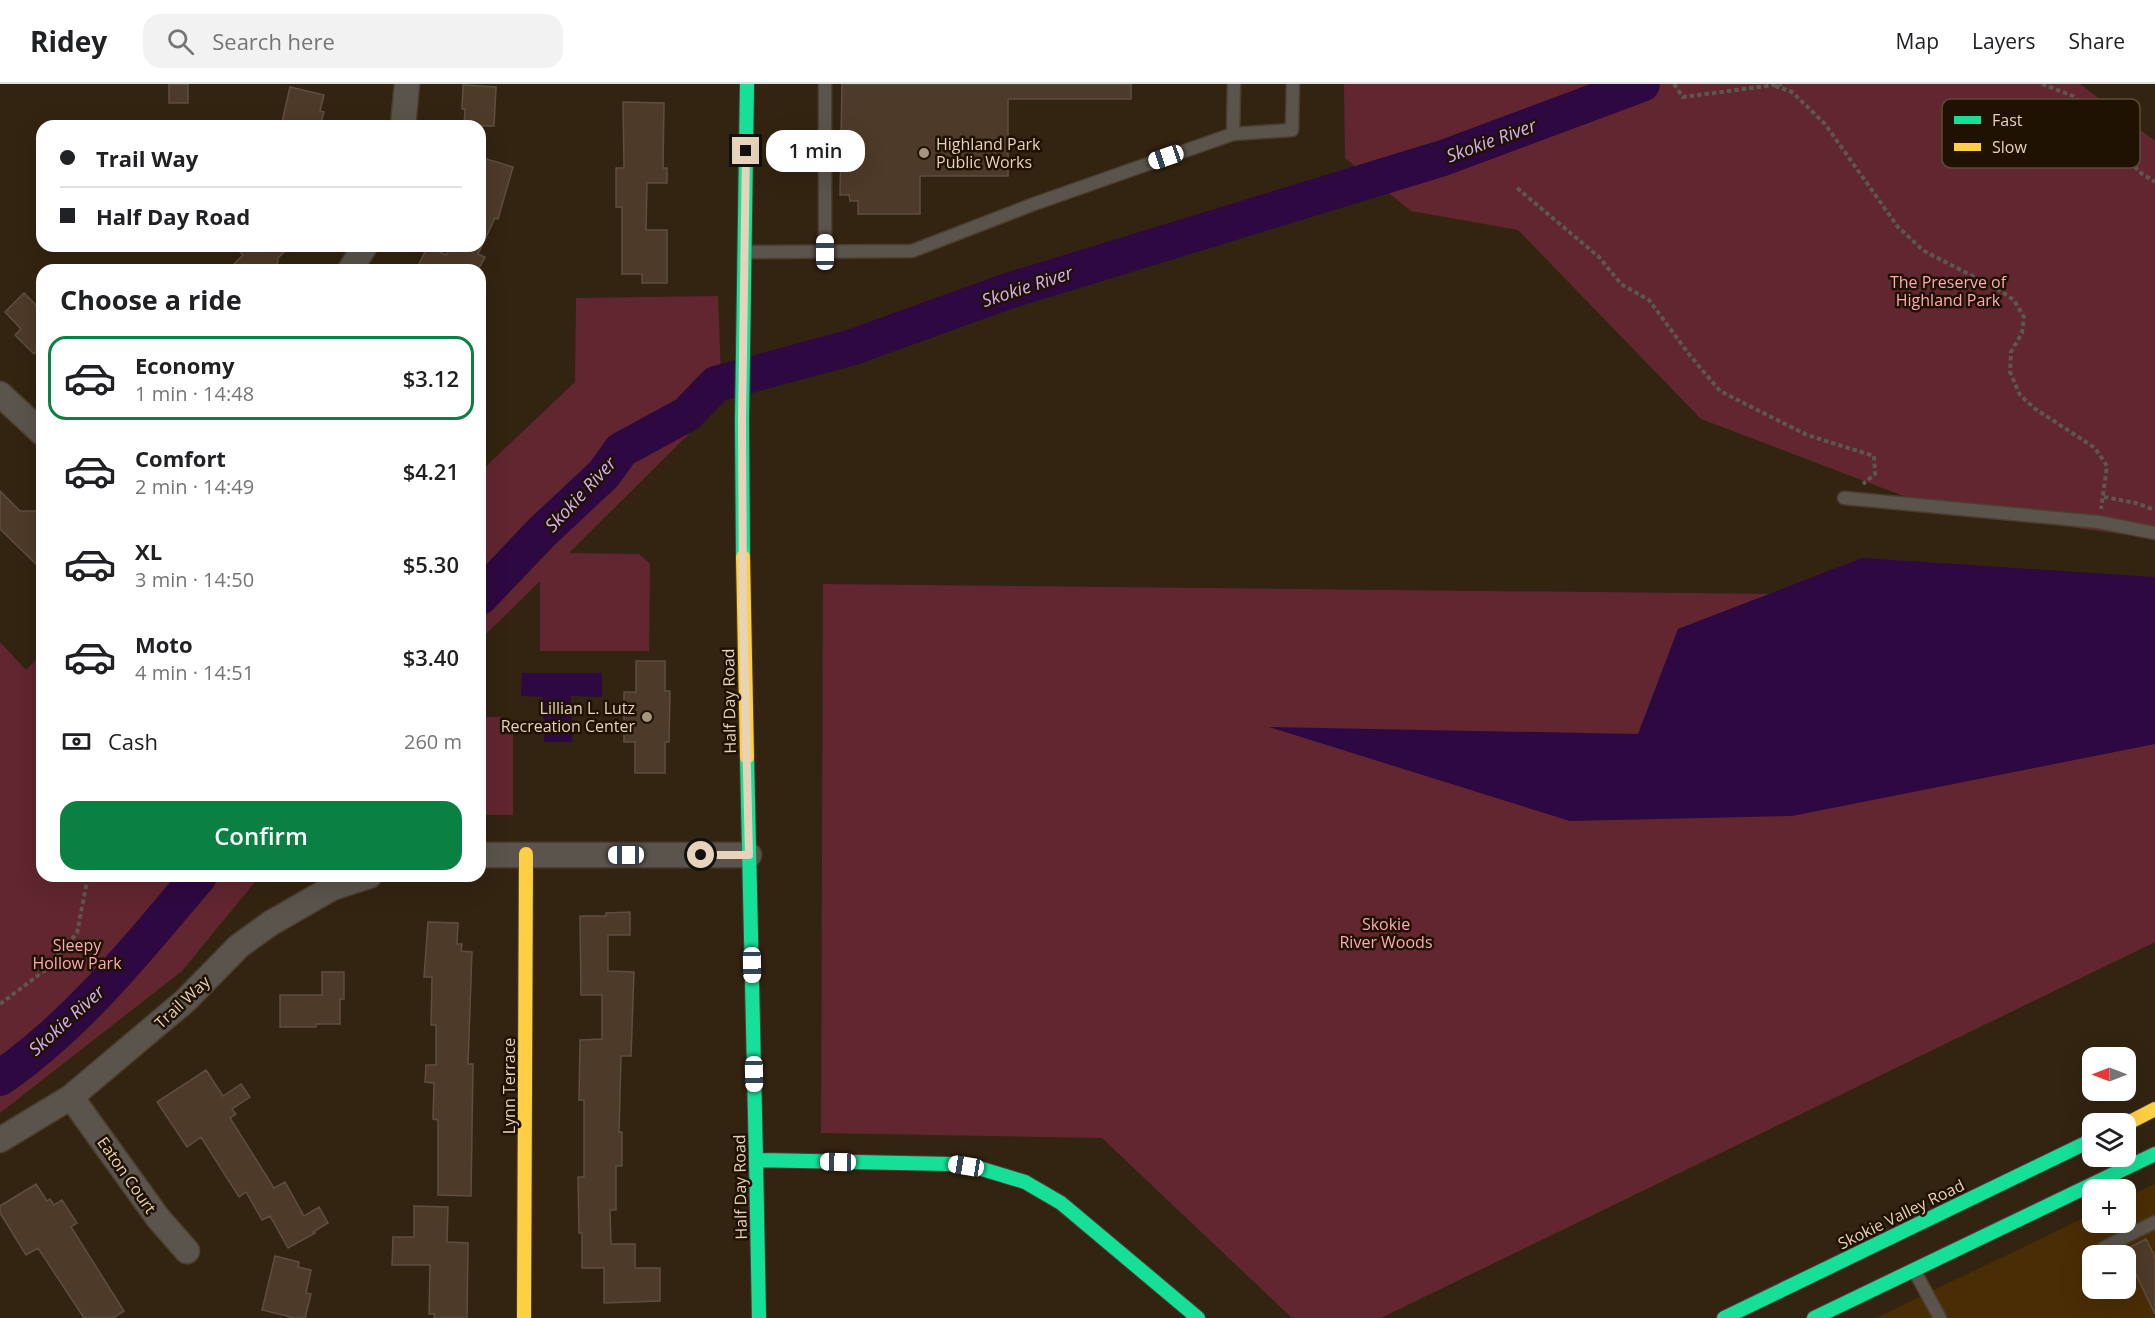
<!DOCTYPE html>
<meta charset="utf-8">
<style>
:root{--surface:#fff;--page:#f2f2f2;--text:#202124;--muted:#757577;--line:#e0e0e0;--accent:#0b8043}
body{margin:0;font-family:"Open Sans",sans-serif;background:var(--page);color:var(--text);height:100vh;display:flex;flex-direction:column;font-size:22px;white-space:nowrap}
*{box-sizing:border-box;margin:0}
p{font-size:20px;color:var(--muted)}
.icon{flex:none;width:33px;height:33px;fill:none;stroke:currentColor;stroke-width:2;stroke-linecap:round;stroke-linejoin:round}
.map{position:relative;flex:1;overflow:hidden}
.sheet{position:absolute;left:36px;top:180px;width:450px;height:618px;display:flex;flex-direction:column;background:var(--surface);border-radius:18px;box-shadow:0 6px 24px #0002}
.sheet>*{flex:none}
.top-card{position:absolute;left:36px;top:36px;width:450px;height:132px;border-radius:18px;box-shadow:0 6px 24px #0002;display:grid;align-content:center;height:132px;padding:0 24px;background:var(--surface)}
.needle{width:39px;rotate:270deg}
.fabs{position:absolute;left:2082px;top:963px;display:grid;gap:12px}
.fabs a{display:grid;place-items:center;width:54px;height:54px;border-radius:12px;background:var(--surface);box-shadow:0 6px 24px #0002;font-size:30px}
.end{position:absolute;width:27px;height:27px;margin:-14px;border:8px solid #e7d2bb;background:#111;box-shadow:0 0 0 3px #111}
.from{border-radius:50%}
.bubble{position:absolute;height:42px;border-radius:18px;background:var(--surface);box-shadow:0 6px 24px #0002;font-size:20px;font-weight:600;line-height:42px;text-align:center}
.car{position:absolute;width:18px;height:36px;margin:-18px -9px;border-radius:8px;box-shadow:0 0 4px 2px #0007;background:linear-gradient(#fff 24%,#345 0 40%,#fff 0 76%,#345 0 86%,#fff 0)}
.top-card b{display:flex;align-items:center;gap:21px;height:57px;font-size:22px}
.top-card b+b{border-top:2px solid var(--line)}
.top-card i{width:15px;height:15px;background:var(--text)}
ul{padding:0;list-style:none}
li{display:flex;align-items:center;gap:18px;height:84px;margin:0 12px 9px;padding:0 12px;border:3px solid transparent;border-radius:18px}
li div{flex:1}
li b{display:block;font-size:22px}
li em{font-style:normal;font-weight:600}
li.on{border-color:var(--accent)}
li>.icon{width:54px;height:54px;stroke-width:1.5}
h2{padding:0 24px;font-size:27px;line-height:72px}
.pay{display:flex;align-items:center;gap:15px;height:66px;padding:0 24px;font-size:22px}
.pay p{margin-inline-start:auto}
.cta{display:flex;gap:12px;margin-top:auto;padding:12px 24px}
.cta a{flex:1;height:69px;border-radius:18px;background:var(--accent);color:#fff;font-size:24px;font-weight:600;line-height:69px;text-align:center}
header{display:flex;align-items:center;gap:36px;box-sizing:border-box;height:84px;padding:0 30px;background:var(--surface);border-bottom:2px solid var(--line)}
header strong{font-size:28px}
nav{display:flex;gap:33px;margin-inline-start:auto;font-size:21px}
.search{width:420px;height:54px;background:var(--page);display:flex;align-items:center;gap:15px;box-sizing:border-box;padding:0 21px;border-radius:18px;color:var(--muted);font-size:22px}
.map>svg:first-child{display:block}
.built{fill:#492d05;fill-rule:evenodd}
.green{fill:#612630}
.water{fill:#2e0840}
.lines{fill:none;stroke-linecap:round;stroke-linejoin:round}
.river{stroke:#2e0840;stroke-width:36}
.building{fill:#4e3a28;stroke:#5f4e40;stroke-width:1.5}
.lane-casing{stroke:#4d3f2f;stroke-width:15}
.street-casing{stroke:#4d3f2f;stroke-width:27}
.fast-casing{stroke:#4d3f2f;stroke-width:16}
.slow-casing{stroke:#4d3f2f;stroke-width:16}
.path{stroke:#5e574d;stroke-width:4;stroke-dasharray:4.5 3;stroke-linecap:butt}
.lane{stroke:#5b544c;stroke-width:12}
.street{stroke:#5b544c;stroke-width:24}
.fast{stroke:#16e098;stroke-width:14}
.slow{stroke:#ffcf43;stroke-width:14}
.route{stroke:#e7d2bb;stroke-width:8}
.poi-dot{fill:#a89580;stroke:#201202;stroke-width:2}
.labels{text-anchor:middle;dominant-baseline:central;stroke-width:5;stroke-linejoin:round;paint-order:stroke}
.poi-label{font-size:16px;fill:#e7d2bb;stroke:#201202;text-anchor:start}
.park-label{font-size:16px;fill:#fda8b6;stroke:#201202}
.street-label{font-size:16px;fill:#e7d2bb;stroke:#201202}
.water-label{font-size:18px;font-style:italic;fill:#d5b0f4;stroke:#201202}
.key{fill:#201202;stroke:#5c4c3a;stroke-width:1.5}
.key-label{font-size:16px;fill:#e7d2bb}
</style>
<header>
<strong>Ridey</strong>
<div class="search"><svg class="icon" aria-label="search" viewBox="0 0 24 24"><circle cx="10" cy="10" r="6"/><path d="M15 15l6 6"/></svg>Search here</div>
<nav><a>Map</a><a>Layers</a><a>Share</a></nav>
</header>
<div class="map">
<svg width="2155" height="1234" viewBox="0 0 2155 1234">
<rect width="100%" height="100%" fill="#332411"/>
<path class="built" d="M2155,1100V1234H1876L2092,1130V1138H2126V1114ZM2092,1172H2126V1204H2092Z"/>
<path class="green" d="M1344,0H2080L2155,57V455L1935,424L1701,335L1518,146L1411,127L1345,74Z
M718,212L722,317L569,469L639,470L650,480L649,567H540V497L480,556V388L575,298L576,214Z
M823,500L2155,514V858L1381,1234H1292L1102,1054L821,1049Z
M0,558L26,586L42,570V792H260L182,887L0,1029Z
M480,633H503L513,644V731H480Z"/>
<path class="water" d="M1862,474L2155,493V660L1792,732L1570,737L1269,643L1638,650L1678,545Z
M522,589H602V613L571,612L572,658H544L543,613L521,612Z"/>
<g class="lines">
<path class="river" d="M480,513L542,448L604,390L621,366L687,330L716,300L853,263L1008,207L1443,74L1642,0
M0,994C78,940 138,864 199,792"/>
</g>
<path class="building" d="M169,0H188V19H169Z
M842,0H1131V15H1008V92H920V130H858V117H850L849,111H840Z
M463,1L496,3L494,42H464L465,25H462Z
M290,3L324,11L320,27L324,28L320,42H298L282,38Z
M623,18L664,19L663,84H667V99H647L646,146H667V199H642V190H622V123H616V84H624Z
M480,73L513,83L498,135L495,134L478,170L485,173L478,186H416L428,162L446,171L450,162H480Z
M234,162H290L278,174L277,186H228L243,171Z
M24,209L42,227V262L34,270L15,251L21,245L5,228Z
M0,407L20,427H38L42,432V486L0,445Z
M636,577H665V607H670L669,658H665V689H635V658H624V608H636Z
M630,828V851H608V887L634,888L631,972H621L619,1048H622V1082H616V1126H610L611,1160H635V1184H660V1217L604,1219V1184H582V1149H579L578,1093H584V1016H579L580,956L602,955V911H581L580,832H606V829Z
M428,838L458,839L457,860H462L461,867L472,868L468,980H473L471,1112L438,1111V1036L433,1035L434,999L425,998L426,981H436V941H431L432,893H424Z
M322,888H344V915H340V940H316V943H280V911H322Z
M206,986L223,1012L241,1000L250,1013L232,1025L236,1030L230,1034L274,1104L285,1098L304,1132L319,1123L328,1139L313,1148L315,1149L288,1164L270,1132L262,1136L246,1108L239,1113L201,1053L187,1063L157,1018Z
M36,1100L47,1117L50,1115L54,1121L62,1116L77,1139L71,1143L124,1227L113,1234H84L38,1164L26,1171L0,1129V1122Z
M414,1122L448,1123L447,1158L468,1159L467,1234H434L435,1230H429L430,1181H392L393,1153H414Z
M2146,1155L2155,1173V1230L2124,1166Z
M275,1172L299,1178L298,1183L311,1186L306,1209L311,1210L305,1234H295L262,1226Z"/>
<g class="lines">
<defs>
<path id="lane" d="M825,0V168
M1233,50L1234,0
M746,168L912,167L1034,120L1233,50L1292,46L1293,0
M1844,414L2099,438L2155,449
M2103,1164L2155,1138
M1915,1188L1940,1234"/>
<path id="street" d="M403,42L407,0
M350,186L365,162
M0,310L42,349
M480,771H749
M71,1013L158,1134L187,1167
M0,1056L71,1013L185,917L239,862L271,839L332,804L369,792"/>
<path id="fast" d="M743,473L742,336L747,0
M747,673L756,1076
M756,1076L759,1234
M756,1076L950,1080L982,1085L1025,1098L1061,1119L1198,1234
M1724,1234L2092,1056
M1814,1234L2155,1070"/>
<path id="slow" d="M743,473L747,673
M2126,1040L2155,1025
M524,1234L526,770"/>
</defs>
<use href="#lane" class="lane-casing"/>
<use href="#street" class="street-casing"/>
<use href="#fast" class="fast-casing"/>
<use href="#slow" class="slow-casing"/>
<path class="path" d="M1674,0L1683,13L1782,0
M2042,0L2073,12L2100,36L2121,69L2141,89L2155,98
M1775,2L1792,8L1825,40L1898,143L1924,167L1996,204L2014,216L2024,233L2022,249L2011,268L2010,288L2020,311L2034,324L2095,364L2107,382L2101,425
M1517,104L1599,173L1621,200L1649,216L1688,269L1720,307L1807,351L1874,372L1875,390L1863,400
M2104,413L2136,419L2155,426
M0,920L44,887L77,849L88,792"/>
<use href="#lane" class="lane"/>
<use href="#street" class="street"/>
<use href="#fast" class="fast"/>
<use href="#slow" class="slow"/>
</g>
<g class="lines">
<path class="route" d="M701,771H749L743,520L742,336L746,67"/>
</g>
<g class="poi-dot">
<circle cx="924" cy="69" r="6"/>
<circle cx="647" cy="633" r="6"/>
</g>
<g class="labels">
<g class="poi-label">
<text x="936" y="60">Highland Park<tspan x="936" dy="18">Public Works</tspan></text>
<text x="635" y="624" text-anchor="end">Lillian L. Lutz<tspan x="635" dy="18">Recreation Center</tspan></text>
</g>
<g class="park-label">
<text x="1948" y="198">The Preserve of<tspan x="1948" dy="18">Highland Park</tspan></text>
<text x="1386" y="840">Skokie<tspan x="1386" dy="18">River Woods</tspan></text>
<text x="77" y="861">Sleepy<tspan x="77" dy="18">Hollow Park</tspan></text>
</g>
<g class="street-label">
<text transform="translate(729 617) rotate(-91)">Half Day Road</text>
<text transform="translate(182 918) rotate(-43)">Trail Way</text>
<text transform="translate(509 1002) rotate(-90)">Lynn Terrace</text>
<text transform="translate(127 1091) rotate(55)">Eaton Court</text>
<text transform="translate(740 1103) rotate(-91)">Half Day Road</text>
<text transform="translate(1901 1130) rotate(-26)">Skokie Valley Road</text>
</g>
<g class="water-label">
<text transform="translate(1491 56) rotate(-20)">Skokie River</text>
<text transform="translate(1027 202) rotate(-18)">Skokie River</text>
<text transform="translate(580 410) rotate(-47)">Skokie River</text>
<text transform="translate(66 936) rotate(-42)">Skokie River</text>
</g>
</g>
<rect x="1942" y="15" width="198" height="69" rx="9" class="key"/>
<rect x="1954" y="32" width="27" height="8" fill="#16e098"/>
<rect x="1954" y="59" width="27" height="8" fill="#ffcf43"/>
<g class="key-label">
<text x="1992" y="42">Fast</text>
<text x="1992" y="69">Slow</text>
</g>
</svg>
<div class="fabs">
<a><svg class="needle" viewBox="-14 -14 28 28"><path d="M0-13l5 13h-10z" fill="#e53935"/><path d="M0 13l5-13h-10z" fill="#757577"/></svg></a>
<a><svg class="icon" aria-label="layers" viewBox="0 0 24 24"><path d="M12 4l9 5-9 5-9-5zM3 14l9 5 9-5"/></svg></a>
<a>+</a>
<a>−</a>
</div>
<i class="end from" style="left:701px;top:771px"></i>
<i class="end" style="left:746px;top:67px"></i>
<div class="bubble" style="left:766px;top:46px;width:99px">1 min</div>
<i class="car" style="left:1166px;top:73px;rotate:251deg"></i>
<i class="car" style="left:825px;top:168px;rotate:0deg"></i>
<i class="car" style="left:626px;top:771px;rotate:270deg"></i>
<i class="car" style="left:752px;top:881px;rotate:179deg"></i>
<i class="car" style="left:754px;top:990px;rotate:179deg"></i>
<i class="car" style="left:838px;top:1078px;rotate:271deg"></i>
<i class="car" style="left:966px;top:1082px;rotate:279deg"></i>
<div class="top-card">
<b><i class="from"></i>Trail Way</b>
<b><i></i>Half Day Road</b>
</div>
<section class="sheet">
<h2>Choose a ride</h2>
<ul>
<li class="on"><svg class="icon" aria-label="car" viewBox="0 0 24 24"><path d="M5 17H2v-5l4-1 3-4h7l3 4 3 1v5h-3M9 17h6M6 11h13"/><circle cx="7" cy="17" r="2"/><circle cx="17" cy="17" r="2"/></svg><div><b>Economy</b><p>1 min · 14:48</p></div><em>$3.12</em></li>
<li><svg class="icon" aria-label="car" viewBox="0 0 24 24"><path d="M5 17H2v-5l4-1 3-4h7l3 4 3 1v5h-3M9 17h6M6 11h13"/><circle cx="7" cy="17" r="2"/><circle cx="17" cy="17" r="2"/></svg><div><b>Comfort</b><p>2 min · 14:49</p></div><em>$4.21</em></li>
<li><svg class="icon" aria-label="car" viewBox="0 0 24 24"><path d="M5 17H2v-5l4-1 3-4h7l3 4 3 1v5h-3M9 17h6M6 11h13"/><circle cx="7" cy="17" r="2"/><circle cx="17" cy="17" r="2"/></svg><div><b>XL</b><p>3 min · 14:50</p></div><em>$5.30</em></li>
<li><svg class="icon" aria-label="car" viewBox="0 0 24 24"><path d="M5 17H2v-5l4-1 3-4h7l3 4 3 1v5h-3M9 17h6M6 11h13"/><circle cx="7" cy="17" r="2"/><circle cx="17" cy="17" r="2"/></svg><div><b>Moto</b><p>4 min · 14:51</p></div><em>$3.40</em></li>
</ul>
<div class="pay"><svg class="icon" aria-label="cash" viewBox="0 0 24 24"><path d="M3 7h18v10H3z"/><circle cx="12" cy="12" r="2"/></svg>Cash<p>260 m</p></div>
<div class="cta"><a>Confirm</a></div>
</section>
</div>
